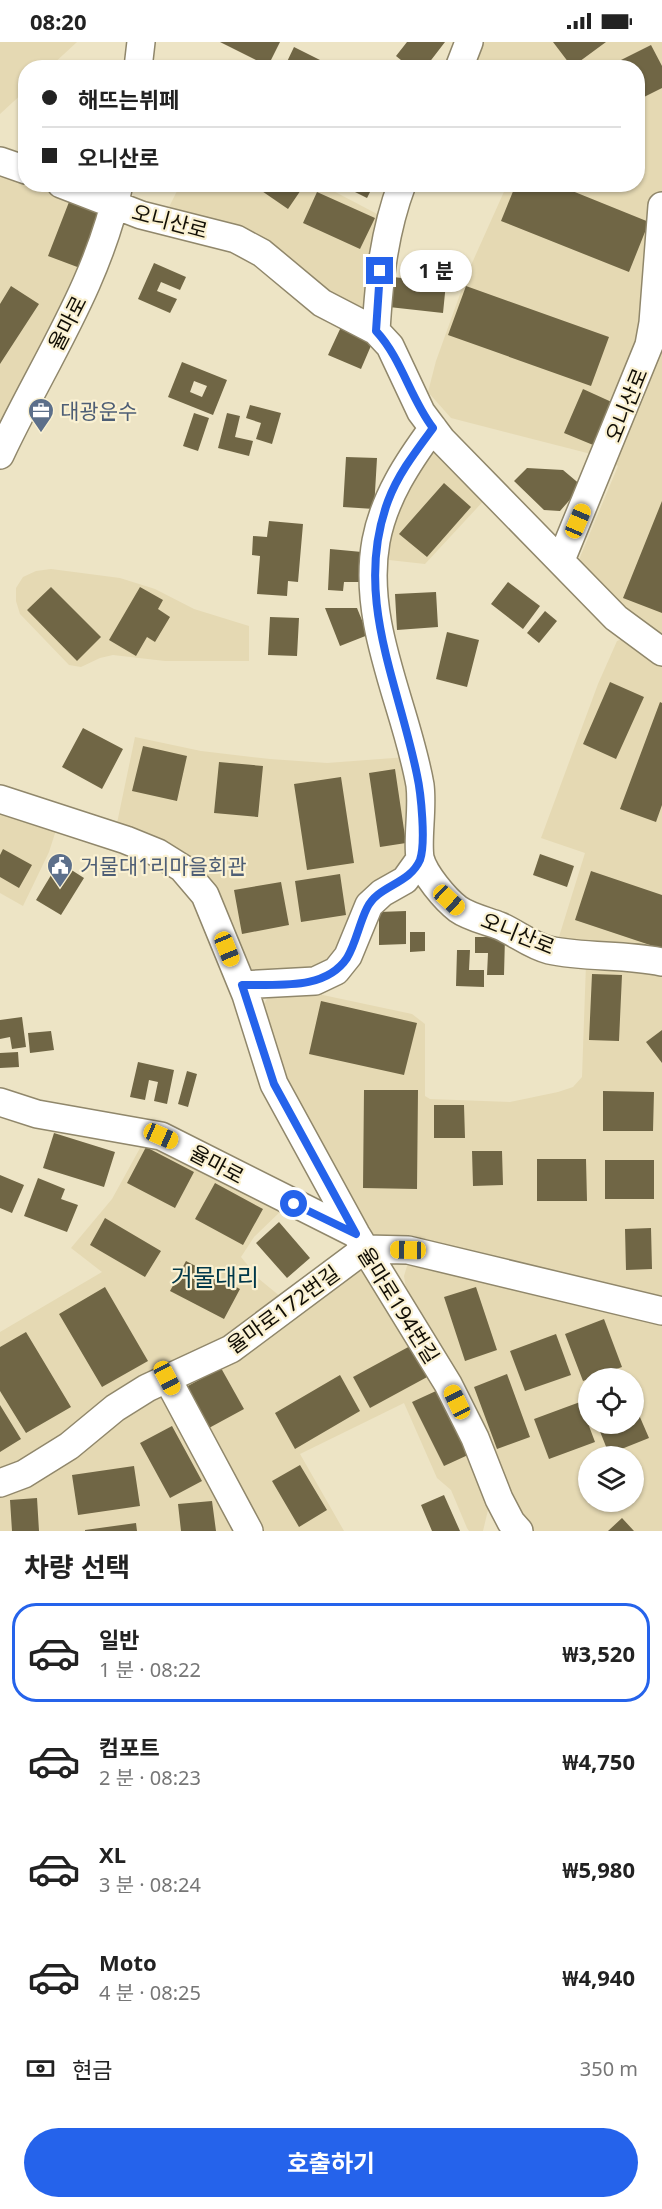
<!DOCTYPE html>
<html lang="ko">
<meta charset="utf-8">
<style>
:root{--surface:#fff;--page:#f2f2f2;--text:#222;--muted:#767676;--line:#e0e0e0;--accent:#2563eb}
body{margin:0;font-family:"Noto Sans","Noto Sans KR",sans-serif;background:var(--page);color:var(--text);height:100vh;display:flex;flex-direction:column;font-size:22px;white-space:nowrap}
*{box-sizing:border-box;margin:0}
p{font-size:20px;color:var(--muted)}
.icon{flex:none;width:33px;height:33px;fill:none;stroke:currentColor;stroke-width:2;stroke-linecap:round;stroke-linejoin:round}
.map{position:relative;height:1489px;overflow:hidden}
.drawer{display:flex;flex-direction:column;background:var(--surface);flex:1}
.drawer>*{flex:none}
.banner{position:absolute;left:18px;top:18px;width:627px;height:132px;border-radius:24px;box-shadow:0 2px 4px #0004;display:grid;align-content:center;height:132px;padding:0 24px;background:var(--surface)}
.fabs{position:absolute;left:578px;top:1326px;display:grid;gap:12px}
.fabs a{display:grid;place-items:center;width:66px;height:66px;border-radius:50%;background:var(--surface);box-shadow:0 2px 4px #0004;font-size:30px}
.end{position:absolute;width:27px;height:27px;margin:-14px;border:8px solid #2563eb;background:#fff;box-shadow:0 0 0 3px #fff}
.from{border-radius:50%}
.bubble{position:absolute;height:42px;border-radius:21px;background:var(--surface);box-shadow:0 2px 4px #0004;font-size:20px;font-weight:700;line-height:42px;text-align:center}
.car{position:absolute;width:18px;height:36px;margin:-18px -9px;border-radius:8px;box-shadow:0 0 4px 2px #0007;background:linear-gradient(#f5c518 24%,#345 0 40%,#f5c518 0 76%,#345 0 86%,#f5c518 0)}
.banner b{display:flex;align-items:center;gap:21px;height:57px;font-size:22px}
.banner b+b{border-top:2px solid var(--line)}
.banner i{width:15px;height:15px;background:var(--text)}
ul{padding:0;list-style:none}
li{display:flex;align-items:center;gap:18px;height:99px;margin:0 12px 9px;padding:0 12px;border:3px solid transparent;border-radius:24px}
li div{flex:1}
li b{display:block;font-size:22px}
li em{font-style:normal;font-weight:700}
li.active{border-color:var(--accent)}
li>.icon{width:54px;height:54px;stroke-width:1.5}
h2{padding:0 24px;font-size:27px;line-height:72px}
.pay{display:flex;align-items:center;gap:15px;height:66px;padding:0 24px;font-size:22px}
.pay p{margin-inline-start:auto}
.action{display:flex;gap:12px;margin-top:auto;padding:12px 24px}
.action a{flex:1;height:69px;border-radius:36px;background:var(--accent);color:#fff;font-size:24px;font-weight:700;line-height:69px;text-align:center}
.status{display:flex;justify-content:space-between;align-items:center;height:42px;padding:0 30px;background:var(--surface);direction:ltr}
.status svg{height:16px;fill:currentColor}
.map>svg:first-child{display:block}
.built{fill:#e5d9b3;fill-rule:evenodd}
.building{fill:#706645;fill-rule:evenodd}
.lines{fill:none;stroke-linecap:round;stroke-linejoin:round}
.minor-casing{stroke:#90876b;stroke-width:30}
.minor{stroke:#fff;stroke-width:27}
.route{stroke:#2563eb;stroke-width:8}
.labels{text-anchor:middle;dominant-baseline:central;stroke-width:4.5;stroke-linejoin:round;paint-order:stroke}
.street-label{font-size:21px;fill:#110e05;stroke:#faf1d2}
.service-label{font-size:21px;fill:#4e5e75;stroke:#faf1d2;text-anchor:start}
.quarter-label{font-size:24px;fill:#003849;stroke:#faf1d2}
</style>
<div class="status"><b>08:20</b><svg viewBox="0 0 49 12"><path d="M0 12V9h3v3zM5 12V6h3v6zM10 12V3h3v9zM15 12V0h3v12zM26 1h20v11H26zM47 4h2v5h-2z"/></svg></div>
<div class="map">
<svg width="662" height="1489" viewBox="0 0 662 1489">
<rect width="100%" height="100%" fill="#ede4c5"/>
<path class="built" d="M0,0H77L50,25L26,26L25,49L0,72Z
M477,0H662V596L629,570L578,520L618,424L595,413L451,376L428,350L436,319L468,230L507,143L638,142V26L489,25L472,14Z
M0,132L25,137L26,142L38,143L106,169L101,192L0,388Z
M180,143H322L379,173L365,274L168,167Z
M432,402L489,453L425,522L380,517L382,498Z
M51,527L120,536L155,547L194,567L249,584V619H165L113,613L100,616L81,625L69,623L20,572L16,559V546L23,535L36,529Z
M622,597L662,618V915L558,898L585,811L541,796L598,642L617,599Z
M135,695L201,709L270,717L327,721L407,715L416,801L325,928L250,935L226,880L116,786Z
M0,764L57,785L49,810L23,864L0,851Z
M586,922L662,927V1260L370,1193L283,1042L261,966L267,957L285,950L304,949L412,972L425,982V1054L430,1057L510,1060L558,1050L573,1045L582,1035Z
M145,1097L284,1166L254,1195L241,1215L259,1237L281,1255L250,1281L0,1431V1290L102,1230L71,1206L112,1157Z
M417,1219L662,1277V1489H531L522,1477L406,1247L404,1234L407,1224ZM588,1336H633V1382H588ZM588,1414H633V1460H588Z
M365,1224L439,1341L482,1440L488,1468L483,1489H469L467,1486L451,1448L437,1436L404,1361L300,1412L344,1489H256L178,1341Z
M164,1352L239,1489H0V1450L130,1367Z"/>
<path class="building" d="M220,0H280L268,24Z
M407,0H445L425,26H411L396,14Z
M553,0H606L572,25Z
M651,3L662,24V46L638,58V26H605Z
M294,5L320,18L317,26H284Z
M149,142H168L165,150Z
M257,142H305L288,167L256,145Z
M339,142H374L367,156Z
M516,142H555L649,180L629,230L501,179Z
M317,150L375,176L360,207L303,181Z
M69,160L101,172L80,226L48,214Z
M154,221L186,235L180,248L161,240L157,249L177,257L170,271L138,257Z
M393,235L446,241L443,271L389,265Z
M11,244L39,262L0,322V262Z
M466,244L609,295L591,344L448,293Z
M341,285L373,299L361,327L328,313Z
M182,320L227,338L213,373L168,355ZM194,339L207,344L202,355L190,350Z
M583,347L616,362L598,405L564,391Z
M250,363L281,371L272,402L256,397L261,381L246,376Z
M194,371L209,376L198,409L183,404Z
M227,371L240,374L235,395L253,399L249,414L218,406Z
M346,415L377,416L374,467L343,465Z
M527,426L563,428L582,444L560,469L544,468L514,439Z
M444,441L471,465L427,515L399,492Z
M662,459V571L623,556Z
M269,479L303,482L298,540L288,539L287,554L257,552L260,514L252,513L253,494L267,495Z
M330,507L362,510L359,540H344L343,549L328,548Z
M508,540L540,564L523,587L491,562Z
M51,545L101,595L77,619L27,568Z
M140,545L163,558L158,567L170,575L155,600L147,595L136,614L109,598Z
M436,550L438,585L397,588L395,552Z
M325,566H357L368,593L340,604Z
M545,569L557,579L539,601L527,591Z
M270,575L299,576L297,614L268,613Z
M447,590L479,598L467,645L436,637Z
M610,640L644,655L616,717L583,702Z
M660,660L662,661V763L656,780L620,767Z
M83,686L123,707L102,747L62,725Z
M143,704L187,714L177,759L132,749Z
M219,720L263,724L258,775L214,771Z
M395,727L406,801L380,805L369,731Z
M341,735L354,821L307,828L294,742Z
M3,807L32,823L19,846L0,835V813Z
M540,812L574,824L567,845L533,833Z
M59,820L84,836L61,873L36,858Z
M591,829L662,853V907L575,878Z
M340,832L346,873L301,880L295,839Z
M281,840L289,883L242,892L234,848Z
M406,869V902L379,903V870Z
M410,890H425V909L410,910Z
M475,895H505L504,933H487L488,911H475Z
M457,908H470L469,928H484V945L456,944Z
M592,932L622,933L619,999L589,998Z
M321,959L417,981L404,1033L309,1012Z
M22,975L26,1005L12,1007L10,995L0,997V978Z
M662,988V1021L646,1000Z
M51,989L54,1008L30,1011L28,991Z
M18,1010L19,1025L0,1026V1011Z
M138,1020L174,1028L167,1062L154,1059L158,1040L149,1038L145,1058L130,1055Z
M187,1029L197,1032L188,1065L178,1062Z
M364,1048H418L417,1147L363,1146Z
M603,1049L654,1050L653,1089H603Z
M434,1063H464L465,1096H434Z
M54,1091L115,1110L104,1145L43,1126Z
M146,1105L194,1130L175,1166L127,1141Z
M472,1109H502L503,1143L473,1144Z
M537,1117H586L587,1159H537Z
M605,1118H654V1157H605Z
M0,1133L24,1143L12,1171L0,1166Z
M38,1136L65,1147L61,1157L78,1163L67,1190L24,1174Z
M215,1141L263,1167L243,1203L195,1177Z
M105,1176L161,1209L145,1235L90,1203Z
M279,1180L310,1216L287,1236L256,1201Z
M651,1186L652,1227L626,1228L625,1187Z
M186,1219L240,1247L224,1277L170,1249Z
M105,1245L148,1319L102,1345L59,1272Z
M476,1245L497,1308L465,1319L444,1255Z
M604,1277L622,1325L583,1339L565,1292Z
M26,1290L71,1365L26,1391L0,1349V1305Z
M556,1292L571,1333L525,1349L510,1309Z
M412,1303L429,1334L370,1366L353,1335Z
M221,1326L244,1367L209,1386L186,1345Z
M507,1332L530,1395L497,1407L474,1345Z
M340,1333L360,1369L295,1407L275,1371Z
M436,1349L468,1413L444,1424L412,1360Z
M580,1360L595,1400L549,1417L534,1377Z
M0,1363L21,1397L0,1410Z
M636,1366L649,1396L609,1412L597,1382H633V1367Z
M172,1384L202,1439L170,1456L140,1401Z
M300,1423L327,1468L299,1485L272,1439Z
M134,1424L140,1464L78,1473L72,1433Z
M444,1453L460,1489H432L421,1463Z
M37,1456L39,1489H12L10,1458Z
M212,1459L216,1489H181L178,1462Z
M622,1476L634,1489H608Z
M136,1481L137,1489H85V1488Z"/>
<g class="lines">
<defs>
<path id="minor" d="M138,26L141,0
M459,26L469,0
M0,119L26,128
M61,142L141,173L236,197L262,211L322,261L376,289L390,304L421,370L442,398L616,576L662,610
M376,289C379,238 384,190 402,142
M433,386C408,420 384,456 376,499C361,582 406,663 420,743C423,767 417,797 420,816C424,832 445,857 458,867C469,875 487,879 500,884C516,891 532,904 549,908C586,916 625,912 662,920
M0,413C42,323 99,241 119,142
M561,518L649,303L653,281L662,164
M0,757L126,798L158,811L182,826L205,853L246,953L274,1042L356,1192L448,1342L475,1396L499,1457L511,1480L519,1489
M242,943L315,939L336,929L348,914L369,863L382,851L405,838L420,817
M0,1060L37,1072L161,1094L356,1192
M167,1336L249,1489
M0,1441L24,1432L69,1404L115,1366L147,1346L231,1307L365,1207L408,1208L662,1269"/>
</defs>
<use href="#minor" class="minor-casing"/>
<use href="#minor" class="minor"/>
</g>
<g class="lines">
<path class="route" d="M294,1162L356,1192L274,1042L242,943C277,942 325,949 347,916C356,901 359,882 367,866C378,843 409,843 420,818C426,801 421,751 417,733C398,639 353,554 388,459C398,432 416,409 433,386C410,356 402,317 376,289L380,229"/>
</g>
<defs>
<symbol id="office-pin" viewBox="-11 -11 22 30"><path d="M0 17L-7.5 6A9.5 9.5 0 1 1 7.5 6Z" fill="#5c6f8a" stroke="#faf1d2"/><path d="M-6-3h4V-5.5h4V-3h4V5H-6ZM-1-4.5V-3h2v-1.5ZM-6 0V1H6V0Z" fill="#fff"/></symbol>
<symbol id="civic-pin" viewBox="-11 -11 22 30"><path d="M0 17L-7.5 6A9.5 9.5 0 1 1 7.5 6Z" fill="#5c6f8a" stroke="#faf1d2"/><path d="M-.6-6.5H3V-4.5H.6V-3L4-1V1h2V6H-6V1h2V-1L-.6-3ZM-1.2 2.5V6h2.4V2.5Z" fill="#fff"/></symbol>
</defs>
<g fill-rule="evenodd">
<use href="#office-pin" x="26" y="354" width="30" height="40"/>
<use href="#civic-pin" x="45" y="809" width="30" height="40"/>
</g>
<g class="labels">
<g class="street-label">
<text transform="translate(170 179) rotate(15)">오니산로</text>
<text transform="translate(67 281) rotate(-63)">율마로</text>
<text transform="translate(626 363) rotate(-68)">오니산로</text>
<text transform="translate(518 891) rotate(22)">오니산로</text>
<text transform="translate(217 1122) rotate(28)">율마로</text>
<text transform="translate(399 1263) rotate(58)">율마로194번길</text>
<text transform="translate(283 1267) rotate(-36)">율마로172번길</text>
</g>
<g class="service-label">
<text x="60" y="369">대광운수</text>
<text x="80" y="824">거물대1리마을회관</text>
</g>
<g class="quarter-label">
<text x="215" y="1234">거물대리</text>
</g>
</g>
</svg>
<div class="fabs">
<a><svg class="icon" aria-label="locate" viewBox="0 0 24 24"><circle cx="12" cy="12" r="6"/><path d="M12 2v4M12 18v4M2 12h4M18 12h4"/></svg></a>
<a><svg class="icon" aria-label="layers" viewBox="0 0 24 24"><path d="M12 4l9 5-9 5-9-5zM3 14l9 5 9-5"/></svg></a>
</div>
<i class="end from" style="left:294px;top:1162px"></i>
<i class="end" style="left:380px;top:229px"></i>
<div class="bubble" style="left:400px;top:208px;width:72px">1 분</div>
<i class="car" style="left:578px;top:479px;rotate:23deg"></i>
<i class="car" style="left:449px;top:858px;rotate:133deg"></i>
<i class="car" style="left:227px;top:907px;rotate:158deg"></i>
<i class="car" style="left:161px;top:1094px;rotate:114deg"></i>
<i class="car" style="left:408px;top:1208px;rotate:271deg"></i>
<i class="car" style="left:167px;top:1336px;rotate:152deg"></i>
<i class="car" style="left:457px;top:1360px;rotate:334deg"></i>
<div class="banner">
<b><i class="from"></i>해뜨는뷔페</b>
<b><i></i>오니산로</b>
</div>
</div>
<section class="drawer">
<h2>차량 선택</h2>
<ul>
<li class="active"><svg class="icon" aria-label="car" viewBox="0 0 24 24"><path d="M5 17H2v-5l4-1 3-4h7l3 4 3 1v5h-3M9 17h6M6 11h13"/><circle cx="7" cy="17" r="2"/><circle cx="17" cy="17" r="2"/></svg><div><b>일반</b><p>1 분 · 08:22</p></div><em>₩3,520</em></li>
<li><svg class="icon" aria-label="car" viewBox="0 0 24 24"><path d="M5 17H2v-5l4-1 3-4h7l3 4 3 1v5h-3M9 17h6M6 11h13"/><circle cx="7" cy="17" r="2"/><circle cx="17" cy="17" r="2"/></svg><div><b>컴포트</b><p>2 분 · 08:23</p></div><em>₩4,750</em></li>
<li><svg class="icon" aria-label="car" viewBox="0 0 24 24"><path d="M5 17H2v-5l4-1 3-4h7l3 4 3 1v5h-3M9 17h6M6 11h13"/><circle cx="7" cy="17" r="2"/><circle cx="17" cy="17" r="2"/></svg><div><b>XL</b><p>3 분 · 08:24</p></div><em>₩5,980</em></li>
<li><svg class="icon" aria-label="car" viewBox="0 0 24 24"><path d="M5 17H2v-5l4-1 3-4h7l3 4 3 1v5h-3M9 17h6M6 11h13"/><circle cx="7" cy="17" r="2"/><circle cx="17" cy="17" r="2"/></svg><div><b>Moto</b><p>4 분 · 08:25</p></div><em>₩4,940</em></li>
</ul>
<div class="pay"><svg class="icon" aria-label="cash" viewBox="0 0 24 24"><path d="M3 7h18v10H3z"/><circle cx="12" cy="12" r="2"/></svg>현금<p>350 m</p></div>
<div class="action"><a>호출하기</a></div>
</section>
